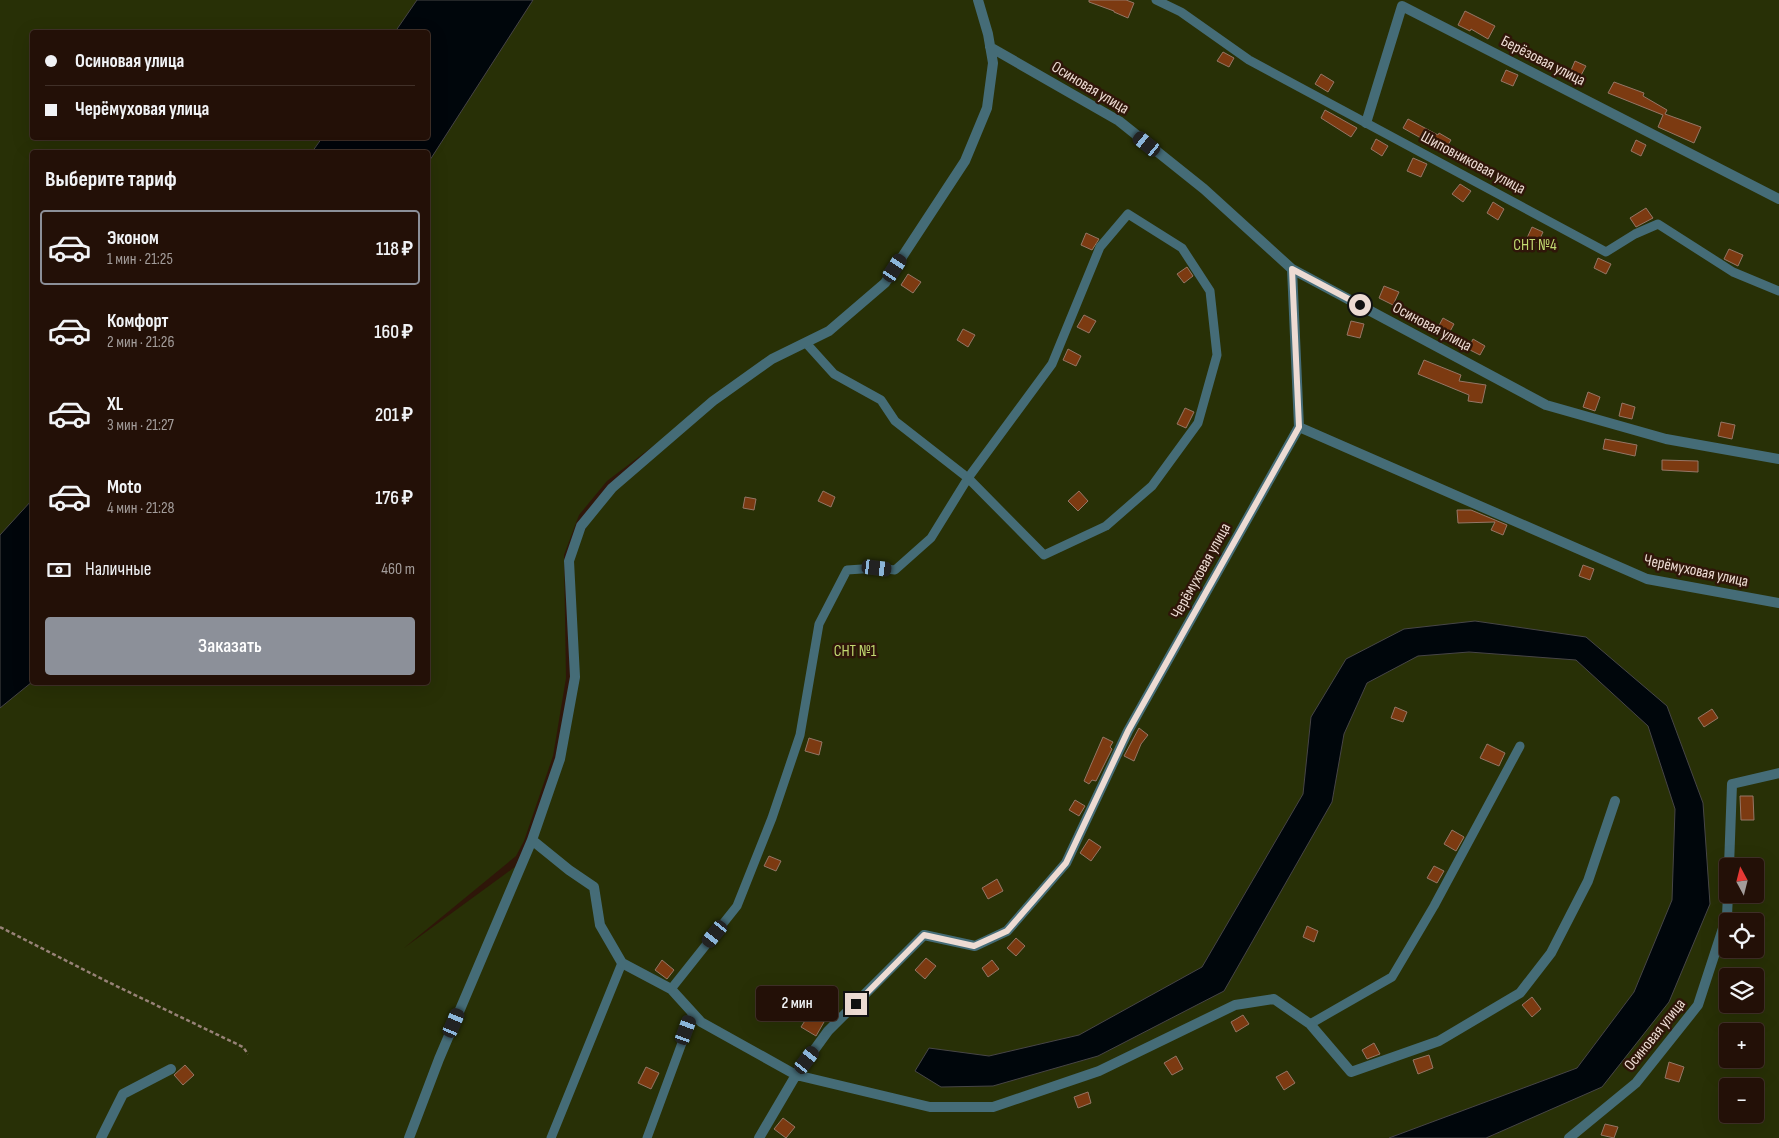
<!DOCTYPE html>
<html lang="ru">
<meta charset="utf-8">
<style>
:root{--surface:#231007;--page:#2f1e15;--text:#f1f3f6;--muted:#a39d9b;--line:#403028;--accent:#8c9099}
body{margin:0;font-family:"Sofia Sans Condensed",sans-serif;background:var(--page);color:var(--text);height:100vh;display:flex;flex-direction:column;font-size:19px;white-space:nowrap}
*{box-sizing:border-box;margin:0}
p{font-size:16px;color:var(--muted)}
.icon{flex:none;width:28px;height:28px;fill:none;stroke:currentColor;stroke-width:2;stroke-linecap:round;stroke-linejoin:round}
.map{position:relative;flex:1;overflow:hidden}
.details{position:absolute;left:30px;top:150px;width:400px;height:535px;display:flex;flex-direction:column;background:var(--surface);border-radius:5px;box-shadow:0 5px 20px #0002,0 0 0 1px var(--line)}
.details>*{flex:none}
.top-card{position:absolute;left:30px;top:30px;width:400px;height:110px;border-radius:5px;box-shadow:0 5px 20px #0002,0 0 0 1px var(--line);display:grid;align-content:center;height:110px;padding:0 15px;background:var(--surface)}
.needle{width:32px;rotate:353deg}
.controls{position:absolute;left:1719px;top:858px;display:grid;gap:10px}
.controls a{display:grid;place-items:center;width:45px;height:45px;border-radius:5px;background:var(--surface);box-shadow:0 5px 20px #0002,0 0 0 1px var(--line);font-size:25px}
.end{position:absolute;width:22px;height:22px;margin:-11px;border:6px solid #eddbd3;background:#111;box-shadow:0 0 0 2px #111}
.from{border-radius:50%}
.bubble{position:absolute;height:35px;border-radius:5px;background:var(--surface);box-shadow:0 5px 20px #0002,0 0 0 1px var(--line);font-size:16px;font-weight:600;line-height:35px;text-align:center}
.car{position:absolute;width:15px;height:30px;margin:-15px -8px;border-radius:6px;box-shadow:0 0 4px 1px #0007;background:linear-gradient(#222 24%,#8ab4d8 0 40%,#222 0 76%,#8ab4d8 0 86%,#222 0)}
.top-card b{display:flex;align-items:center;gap:18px;height:48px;font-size:19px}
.top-card b+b{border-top:1px solid var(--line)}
.top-card i{width:12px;height:12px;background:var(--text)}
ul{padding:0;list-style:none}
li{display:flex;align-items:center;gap:15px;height:75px;margin:0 10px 8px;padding:0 5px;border:2px solid transparent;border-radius:5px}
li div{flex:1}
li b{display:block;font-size:19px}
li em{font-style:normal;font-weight:600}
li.on{border-color:var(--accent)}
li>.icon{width:45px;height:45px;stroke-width:1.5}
h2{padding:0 15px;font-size:22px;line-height:60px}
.pay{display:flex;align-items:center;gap:12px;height:55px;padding:0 15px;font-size:19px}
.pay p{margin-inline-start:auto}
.cta{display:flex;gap:10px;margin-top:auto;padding:10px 15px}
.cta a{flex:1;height:58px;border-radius:5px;background:var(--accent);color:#fff;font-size:20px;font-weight:600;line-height:58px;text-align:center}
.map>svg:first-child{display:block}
.green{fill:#283006;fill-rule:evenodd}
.water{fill:#00060b;stroke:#474647}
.building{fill:#7c3a11;stroke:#957666}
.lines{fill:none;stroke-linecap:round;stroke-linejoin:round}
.path{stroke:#978277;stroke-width:2.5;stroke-dasharray:4 2.5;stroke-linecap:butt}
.lane{stroke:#456c77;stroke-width:9}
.street{stroke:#456c77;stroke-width:10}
.route{stroke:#eddbd3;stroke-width:6}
.labels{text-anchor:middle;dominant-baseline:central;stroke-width:5;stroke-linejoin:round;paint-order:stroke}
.street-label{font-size:16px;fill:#eddbd3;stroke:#2f1609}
.park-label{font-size:16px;fill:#c1d970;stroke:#2f1609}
</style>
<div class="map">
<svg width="1779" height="1138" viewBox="0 0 1779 1138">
<rect width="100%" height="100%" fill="#2f1609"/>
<path class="green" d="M0,0H417L395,32H32V138H322L312,152H32V500L0,535Z
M533,0H1779V1138H1486L1495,1135L1669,1002L1703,803L1586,637L1475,622L1404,629L1311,717L1303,794L1202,967L1079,1035L989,1056L929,1049L941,1087L993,1086L1098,1056L1224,991L1332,802L1344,734L1367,683L1417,656L1469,652L1576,660L1648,726L1675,809L1673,900L1634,992L1577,1068L1389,1138H0V708L32,682H428V163ZM706,406L614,491L589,522L569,561L575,677L562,762L523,861L404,948L516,856L524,841L553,756L566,678L564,555L579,515L607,481ZM1728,866H1755V894H1728ZM1728,921H1755V949H1728ZM1728,976H1755V1004H1728ZM1728,1031H1755V1059H1728ZM1728,1086H1755V1114H1728Z"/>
<path class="water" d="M417,0H533L428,163V152H312L322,138H428V32H395Z
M32,500V682L0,708V535Z
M1475,621L1586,637L1667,706L1703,803L1710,904L1669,1002L1602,1087L1486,1138H1389L1577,1068L1634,992L1672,900L1675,809L1648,726L1576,660L1469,652L1418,656L1367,683L1344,734L1332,802L1224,991L1098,1056L993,1086L941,1087L915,1071L929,1048L989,1056L1079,1035L1202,967L1303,794L1311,717L1346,659L1404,629Z"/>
<path class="building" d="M1089,0H1126L1134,3L1128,18L1114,12V11L1089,2Z
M1465,11L1495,26L1488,39L1471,29L1470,31L1458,25Z
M1223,52L1234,58L1229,67L1217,61Z
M1575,61L1586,66L1579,79L1569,75Z
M1506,70L1518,75L1513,86L1501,81Z
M1321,74L1334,82L1328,92L1315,84Z
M1614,82L1644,93L1643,96L1667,110L1665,114L1701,127L1694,143L1658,127L1663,115L1608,93Z
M1325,110L1357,128L1351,137L1321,118Z
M1408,119L1438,135L1439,133L1451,140L1444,151L1403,128Z
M1376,139L1388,146L1382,156L1371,149Z
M1636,140L1646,145L1641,156L1631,151Z
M1413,158L1427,164L1421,177L1407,171Z
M1460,184L1471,191L1463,202L1452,194Z
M1493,202L1504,209L1498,220L1487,213Z
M1646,208L1653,218L1636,227L1630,218Z
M1532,227L1543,232L1538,243L1527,238Z
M1086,233L1099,239L1092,250L1081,245Z
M1729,249L1743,255L1738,266L1724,259Z
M1598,258L1611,264L1606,274L1594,268Z
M1187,267L1193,276L1184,283L1177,274Z
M908,274L921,282L913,293L901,285Z
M1384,286L1399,292L1393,305L1379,298Z
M1084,315L1096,321L1089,333L1077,327Z
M1443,318L1454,324L1447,337L1436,331Z
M1351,321L1364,324L1360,338L1347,335Z
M963,329L975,335L968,347L957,340Z
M1473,339L1485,346L1480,355L1468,349Z
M1068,349L1081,356L1076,366L1063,360Z
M1424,360L1461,375L1459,381L1486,385L1482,403L1468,401L1469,395L1418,374Z
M1588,392L1600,397L1595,411L1583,407Z
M1622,403L1635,407L1632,419L1619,416Z
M1185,408L1194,412L1186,428L1177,424Z
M1721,422L1735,425L1732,439L1718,436Z
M1605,439L1637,445L1635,456L1603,449Z
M1662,460L1698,461V472L1662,470Z
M823,491L835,497L831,507L818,501Z
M1079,491L1088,501L1078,511L1068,501Z
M745,497L756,499L754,510L743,508Z
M1457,510H1471L1507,525L1503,535L1491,530L1495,522L1458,523Z
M1583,565L1594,569L1590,580L1579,576Z
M1395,707L1407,712L1403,722L1391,718Z
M1712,709L1718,718L1704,727L1698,718Z
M1139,728L1148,735L1141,744L1134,761L1124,756Z
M1103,737L1113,742L1110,747L1112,749L1096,781L1092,780L1089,784L1084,781Z
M809,738L822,742L819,755L805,751Z
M1487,744L1505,753L1499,766L1480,758Z
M1740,796H1753L1754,820H1741Z
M1075,800L1085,806L1079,816L1069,810Z
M1452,830L1464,837L1456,851L1444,844Z
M1089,839L1101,847L1091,861L1080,853Z
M769,856L781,861L776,871L764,866Z
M1434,866L1444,871L1437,883L1427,878Z
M997,879L1003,891L988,899L982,888Z
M1307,926L1318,931L1314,942L1303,937Z
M1016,938L1025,946L1016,956L1007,948Z
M926,958L936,966L925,979L915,970Z
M662,960L674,970L667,979L655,970Z
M992,960L999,969L988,977L982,968Z
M1532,997L1541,1009L1532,1017L1522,1005Z
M810,1013L824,1022L816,1036L801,1027Z
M1243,1015L1249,1024L1236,1032L1231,1022Z
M1374,1043L1380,1054L1367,1059L1362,1050Z
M1429,1055L1433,1068L1418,1074L1413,1060Z
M1176,1056L1183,1069L1172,1075L1164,1063Z
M1669,1062L1684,1067L1679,1082L1665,1078Z
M185,1065L194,1075L183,1085L174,1075Z
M646,1067L659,1073L651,1089L638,1083Z
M1287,1071L1295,1083L1284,1090L1276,1077Z
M1088,1092L1091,1103L1078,1108L1074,1097Z
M783,1118L795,1127L786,1138L774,1129Z
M1605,1124L1618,1127L1614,1138L1601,1135Z"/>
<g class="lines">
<path class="path" d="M0,927L108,982L243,1047L248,1054"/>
<path class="lane" d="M1156,0L1181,12L1249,60L1606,252L1635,234L1658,224L1733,272L1779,291
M671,989L737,906L772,818L800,735L819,624L847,570L877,568L895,570L931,538L968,478L1052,364L1100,247L1128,214L1182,248L1210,291L1217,355L1198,423L1152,486L1106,526L1044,555L968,478L895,421L881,400L834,374L806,343
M1310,1024L1392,977L1434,906L1520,746
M551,1138L622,963
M647,1138L693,1013"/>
<path class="street" d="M990,47L1119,121L1204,189L1292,269L1546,405L1666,439L1779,459
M1366,123L1402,6L1779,199
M1292,269L1299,427
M532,840L569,870L594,887L600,925L622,963L671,989L701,1022L796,1075L930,1107H993L1099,1071L1235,1005L1274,999L1310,1024L1351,1072L1439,1041L1520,993L1551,953L1588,881L1615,801
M1729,866L1732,784L1779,773
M101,1138L123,1094L171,1069
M409,1138L439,1059L532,840L560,759L575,677L569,561L581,526L612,488L713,401L772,359L829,331L885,283L965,161L987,108L993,63L988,34L978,0
M759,1138L796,1075L828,1031L924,935L975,946L1007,931L1066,863L1128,731L1299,427L1647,579L1779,603
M1569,1138L1636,1083L1698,1005L1727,916L1728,894"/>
</g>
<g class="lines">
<path class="route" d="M856,1004L924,935L974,946L1007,931L1066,863L1128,731L1299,427L1292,269L1360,305"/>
</g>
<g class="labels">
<g class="street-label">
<text transform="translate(1543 61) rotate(27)">Берёзовая улица</text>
<text transform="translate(1090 88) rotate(31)">Осиновая улица</text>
<text transform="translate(1473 163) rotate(28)">Шиповниковая улица</text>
<text transform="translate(1432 327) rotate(28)">Осиновая улица</text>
<text transform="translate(1201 571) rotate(-61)">Черёмуховая улица</text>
<text transform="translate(1696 571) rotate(12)">Черёмуховая улица</text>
<text transform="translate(1655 1035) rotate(-51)">Осиновая улица</text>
</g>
<g class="park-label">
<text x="1535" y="245">СНТ №4</text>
<text x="855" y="651">СНТ №1</text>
</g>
</g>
</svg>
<div class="controls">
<a><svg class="needle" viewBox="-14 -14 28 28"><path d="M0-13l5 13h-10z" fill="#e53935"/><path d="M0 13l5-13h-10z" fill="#a39d9b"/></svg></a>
<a><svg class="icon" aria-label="locate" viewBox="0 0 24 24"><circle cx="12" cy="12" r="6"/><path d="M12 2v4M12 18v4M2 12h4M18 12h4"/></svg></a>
<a><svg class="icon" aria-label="layers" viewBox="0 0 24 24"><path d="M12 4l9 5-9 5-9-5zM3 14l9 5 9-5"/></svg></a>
<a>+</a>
<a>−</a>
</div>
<i class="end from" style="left:1360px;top:305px"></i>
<i class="end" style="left:856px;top:1004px"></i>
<div class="bubble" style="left:756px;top:986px;width:82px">2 мин</div>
<i class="car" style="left:1147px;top:144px;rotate:309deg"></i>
<i class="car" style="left:895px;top:268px;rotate:33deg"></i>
<i class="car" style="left:877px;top:568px;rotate:97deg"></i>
<i class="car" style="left:715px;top:934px;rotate:219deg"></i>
<i class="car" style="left:454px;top:1023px;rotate:23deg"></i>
<i class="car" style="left:686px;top:1030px;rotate:20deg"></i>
<i class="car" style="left:807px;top:1060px;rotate:37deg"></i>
<div class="top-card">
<b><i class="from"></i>Осиновая улица</b>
<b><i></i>Черёмуховая улица</b>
</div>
<section class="details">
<h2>Выберите тариф</h2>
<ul>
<li class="on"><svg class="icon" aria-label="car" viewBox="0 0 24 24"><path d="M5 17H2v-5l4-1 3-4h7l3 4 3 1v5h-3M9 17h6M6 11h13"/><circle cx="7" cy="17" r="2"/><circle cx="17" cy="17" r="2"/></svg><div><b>Эконом</b><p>1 мин · 21:25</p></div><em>118 ₽</em></li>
<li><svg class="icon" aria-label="car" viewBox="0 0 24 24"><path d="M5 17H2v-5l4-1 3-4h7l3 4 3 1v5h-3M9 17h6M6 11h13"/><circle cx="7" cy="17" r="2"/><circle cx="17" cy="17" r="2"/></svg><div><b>Комфорт</b><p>2 мин · 21:26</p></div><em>160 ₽</em></li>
<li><svg class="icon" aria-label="car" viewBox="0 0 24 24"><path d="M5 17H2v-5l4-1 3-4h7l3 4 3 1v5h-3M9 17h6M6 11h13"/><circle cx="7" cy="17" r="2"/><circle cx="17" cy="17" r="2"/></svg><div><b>XL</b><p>3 мин · 21:27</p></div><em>201 ₽</em></li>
<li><svg class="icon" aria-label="car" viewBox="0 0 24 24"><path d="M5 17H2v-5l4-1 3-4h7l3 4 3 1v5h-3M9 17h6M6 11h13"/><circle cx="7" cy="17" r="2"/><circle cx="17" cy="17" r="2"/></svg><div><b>Moto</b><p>4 мин · 21:28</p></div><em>176 ₽</em></li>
</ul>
<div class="pay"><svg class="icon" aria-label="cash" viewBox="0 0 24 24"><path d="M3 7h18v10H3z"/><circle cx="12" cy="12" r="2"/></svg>Наличные<p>460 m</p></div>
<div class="cta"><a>Заказать</a></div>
</section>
</div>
